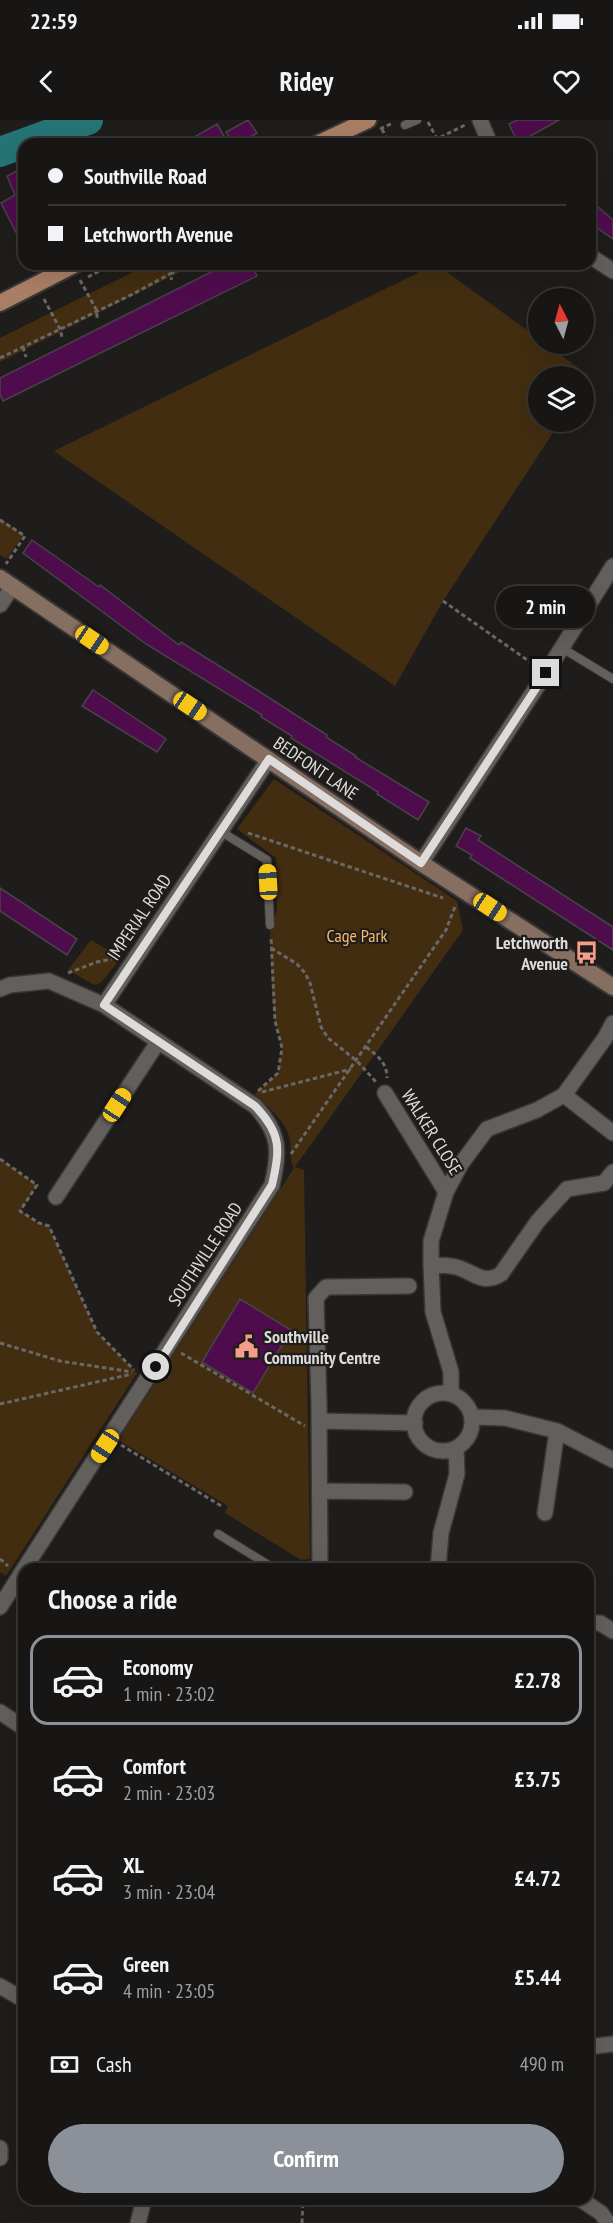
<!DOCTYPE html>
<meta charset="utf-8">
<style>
:root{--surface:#171614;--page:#242322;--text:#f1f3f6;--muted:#9e9fa0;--line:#363534;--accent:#8c9099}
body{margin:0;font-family:"PT Sans Narrow",sans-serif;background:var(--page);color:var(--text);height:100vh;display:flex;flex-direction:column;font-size:22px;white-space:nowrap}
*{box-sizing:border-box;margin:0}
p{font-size:20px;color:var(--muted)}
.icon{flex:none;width:33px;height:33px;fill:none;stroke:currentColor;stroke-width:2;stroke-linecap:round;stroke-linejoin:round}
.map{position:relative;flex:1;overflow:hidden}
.details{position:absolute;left:18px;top:1443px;width:576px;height:642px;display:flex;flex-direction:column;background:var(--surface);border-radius:18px;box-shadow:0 6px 24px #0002,0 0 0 2px var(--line)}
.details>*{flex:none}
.hud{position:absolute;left:18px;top:18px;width:578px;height:132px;border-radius:18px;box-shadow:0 6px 24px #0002,0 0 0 2px var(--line);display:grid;align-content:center;height:132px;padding:0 30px;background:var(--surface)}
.needle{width:39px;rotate:354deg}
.controls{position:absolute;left:528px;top:168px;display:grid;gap:12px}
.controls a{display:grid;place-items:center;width:66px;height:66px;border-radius:50%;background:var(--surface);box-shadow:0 6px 24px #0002,0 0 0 2px var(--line);font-size:30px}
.end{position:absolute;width:27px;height:27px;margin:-14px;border:8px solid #dedcdb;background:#111;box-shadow:0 0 0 3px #111}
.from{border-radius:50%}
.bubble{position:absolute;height:42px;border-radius:21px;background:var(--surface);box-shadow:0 6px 24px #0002,0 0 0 2px var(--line);font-size:20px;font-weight:700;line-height:42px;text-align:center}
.car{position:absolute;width:18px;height:36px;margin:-18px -9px;border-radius:8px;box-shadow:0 0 4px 2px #0007;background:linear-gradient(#f5c518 24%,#345 0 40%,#f5c518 0 76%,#345 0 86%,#f5c518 0)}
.hud b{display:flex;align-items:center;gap:21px;height:57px;font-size:22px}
.hud b+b{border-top:2px solid var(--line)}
.hud i{width:15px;height:15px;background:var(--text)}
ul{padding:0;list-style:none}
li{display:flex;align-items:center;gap:18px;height:90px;margin:0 12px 9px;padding:0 18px;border:3px solid transparent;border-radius:18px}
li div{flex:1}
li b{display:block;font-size:22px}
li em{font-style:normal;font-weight:700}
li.current{border-color:var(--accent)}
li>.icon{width:54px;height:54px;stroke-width:1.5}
h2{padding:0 30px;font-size:27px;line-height:72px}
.pay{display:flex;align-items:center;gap:15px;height:66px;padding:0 30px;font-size:22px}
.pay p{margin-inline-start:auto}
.primary-button{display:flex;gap:12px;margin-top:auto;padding:12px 30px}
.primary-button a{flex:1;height:69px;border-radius:36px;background:var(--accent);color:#fff;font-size:24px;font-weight:700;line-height:69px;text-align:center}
.status{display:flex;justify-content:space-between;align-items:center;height:42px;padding:0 30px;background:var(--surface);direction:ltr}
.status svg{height:16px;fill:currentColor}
header{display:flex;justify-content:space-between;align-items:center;height:78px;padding:0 30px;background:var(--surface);font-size:27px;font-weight:700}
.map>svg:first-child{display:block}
.green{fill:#422d10}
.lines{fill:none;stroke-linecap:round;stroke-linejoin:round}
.river{stroke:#257576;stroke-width:30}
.building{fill:#4f0c4d;stroke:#474447;stroke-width:1.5}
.service-casing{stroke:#383735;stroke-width:10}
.minor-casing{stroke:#383735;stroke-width:18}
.secondary-casing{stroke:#383735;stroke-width:20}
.primary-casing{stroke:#383735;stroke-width:20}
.path{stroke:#6a6867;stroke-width:3;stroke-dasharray:4.5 3;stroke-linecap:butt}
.service{stroke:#625f5d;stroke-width:8}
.minor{stroke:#625f5d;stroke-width:15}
.secondary{stroke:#866e61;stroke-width:16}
.primary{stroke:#a97e65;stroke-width:16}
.route{stroke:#dedcdb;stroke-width:8}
.labels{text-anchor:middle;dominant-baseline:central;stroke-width:4.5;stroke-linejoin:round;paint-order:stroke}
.street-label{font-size:18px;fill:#dedcdb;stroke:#1f1d1b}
.park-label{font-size:18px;fill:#fabb68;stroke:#1f1d1b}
.poi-label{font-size:18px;font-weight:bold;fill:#dedcdb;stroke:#1f1d1b;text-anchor:end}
</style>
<div class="status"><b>22:59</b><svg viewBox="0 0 49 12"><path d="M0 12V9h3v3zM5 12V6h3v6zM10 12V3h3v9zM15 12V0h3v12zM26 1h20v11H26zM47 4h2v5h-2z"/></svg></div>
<header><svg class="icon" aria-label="back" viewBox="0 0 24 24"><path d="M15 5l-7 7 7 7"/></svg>Ridey<svg class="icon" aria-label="heart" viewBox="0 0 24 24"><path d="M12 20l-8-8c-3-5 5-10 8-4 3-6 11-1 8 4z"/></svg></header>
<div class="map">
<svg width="613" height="2103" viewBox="0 0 613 2103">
<rect width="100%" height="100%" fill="#1f1d1b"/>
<path class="green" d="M149,144H196L0,242V218Z
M436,144L538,218V224H546L589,256L584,265V256H538V302H560L443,481L395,566L54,331Z
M0,398L24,415L6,439L0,435Z
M274,659L457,781L463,810L295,1047L304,1050L310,1439L301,1440L225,1393L228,1386L118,1320L294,1048C288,1036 292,1031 290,1020C286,1000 268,988 255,974L278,953L282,928L275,901L272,873L270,805L277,791L276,738L237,709Z
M91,820L121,838L101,863L94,865L68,850Z
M0,1039L37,1065L21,1091L39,1103L49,1106L97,1212L137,1253L6,1456L0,1452Z"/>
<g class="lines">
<path class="river" d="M0,32L88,0"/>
</g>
<path class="building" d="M248,0L257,13L237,24H233L226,12Z
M517,0H559L518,23L509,4Z
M217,4L224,16L210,24H182Z
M24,47V128L1,83L15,75L7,56Z
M590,80L613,100V119L590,103Z
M227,144H251L257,156L3,281L0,274V258Z
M32,420L99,467L100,465L179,525L181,522L240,559L327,615L326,617L356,636L355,637L429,682L418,700L377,674L378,672L291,618L292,616L261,597L262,595L146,524L23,433Z
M93,570L166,619L157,632L82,586Z
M466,708L481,716L478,720L613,807V830L470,738L472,735L456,726Z
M0,768L77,819L67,835L0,791Z
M240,1179L291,1210L253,1273L202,1242Z"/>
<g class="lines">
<defs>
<path id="service" d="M405,5L417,0
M562,528L613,559
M220,711L267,740L270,805
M218,1414L275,1449"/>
<path id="minor" d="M480,0L490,24
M590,136L613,151
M0,485L13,466
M421,743L546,553L613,446
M0,869L10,865L49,861L104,885L255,986C280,1013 280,1031 272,1065L24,1449
M104,885L269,639
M385,973L446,1072
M564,975L613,1013
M56,1077L158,922
M431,1145C439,1145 448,1145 456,1147C473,1151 482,1166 501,1154L538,1101L567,1069L604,1063L613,1052
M414 1302a29 29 0 1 1 58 0a29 29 0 1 1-58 0Z
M451,1274V1252L433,1192L431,1145V1121L446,1072L461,1044L487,1009L537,990L564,975L605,918L613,903
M472,1297L505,1298L557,1311L613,1340
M319,1301L415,1303
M320,1371L405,1372
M545,1393L557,1311
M320,1449L319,1285L316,1178L326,1167L409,1166
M438,1449L441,1413L457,1354L456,1328
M0,1487L24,1449
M588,1503H600L613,1511
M0,1592L24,1608
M0,1866L24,1880
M588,1927L613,1924
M0,2028V2038
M580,2079L601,2093L608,2103
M138,2103L144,2079"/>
<path id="secondary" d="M0,458L421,743L613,867"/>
<path id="primary" d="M317,24L368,0
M0,183L76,144"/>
</defs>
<use href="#service" class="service-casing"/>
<use href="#minor" class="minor-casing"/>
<use href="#secondary" class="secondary-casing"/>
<use href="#primary" class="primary-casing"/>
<path class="path" d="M428,2L437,19
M380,9L393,3
M382,9L389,24
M427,24L465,5
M168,144L173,152L171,160
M88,157L113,144
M80,160L97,191V199
M44,179L60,209L62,217
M23,227L26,237
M0,238L133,174L188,144
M0,400L25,416L6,444
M443,481L533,544
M248,713L443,778
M271,828L297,844L305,853L310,863L321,907L328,918L357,941L376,962
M68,853L97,842L116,838
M366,927C378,936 387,943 387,958
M258,971L278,953L282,928L275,901L271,817
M262,972L351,949
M291,1034L446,810L456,784
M0,1039L37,1065L20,1091L39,1103L49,1106L97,1212L134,1250
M0,1223L60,1241L132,1252
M181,1233L305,1306
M0,1284L132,1254
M121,1325L223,1387
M0,1439L8,1446
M302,2103L303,2079"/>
<use href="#service" class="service"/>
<use href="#minor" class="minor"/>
<use href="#secondary" class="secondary"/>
<use href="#primary" class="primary"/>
</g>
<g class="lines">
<path class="route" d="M156,1247L272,1065C280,1029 282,1014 255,986L104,885L269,639L421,743L546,553"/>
</g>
<defs>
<symbol id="bus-bare" viewBox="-9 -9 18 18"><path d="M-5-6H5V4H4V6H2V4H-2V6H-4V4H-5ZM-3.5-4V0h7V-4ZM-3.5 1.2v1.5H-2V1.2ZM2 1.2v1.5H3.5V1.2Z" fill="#f49e89" stroke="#1f1d1b" stroke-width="2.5" paint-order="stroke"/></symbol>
<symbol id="civic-bare" viewBox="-9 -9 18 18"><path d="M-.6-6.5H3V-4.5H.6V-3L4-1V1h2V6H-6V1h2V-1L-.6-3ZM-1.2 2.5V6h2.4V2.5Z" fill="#f49e89" stroke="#1f1d1b" stroke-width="2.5" paint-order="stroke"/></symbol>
</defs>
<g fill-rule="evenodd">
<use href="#bus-bare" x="570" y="816" width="33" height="33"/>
<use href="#civic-bare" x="230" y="1210" width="33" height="33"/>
</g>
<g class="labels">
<g class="street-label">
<text transform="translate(316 648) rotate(34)">BEDFONT LANE</text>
<text transform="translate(139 797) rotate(-56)">IMPERIAL ROAD</text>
<text transform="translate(432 1012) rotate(58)">WALKER CLOSE</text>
<text transform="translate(205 1134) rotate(-57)">SOUTHVILLE ROAD</text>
</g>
<g class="park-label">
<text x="357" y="815">Cage Park</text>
</g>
<g class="poi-label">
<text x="568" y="822">Letchworth<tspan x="568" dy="21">Avenue</tspan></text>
<text x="264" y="1216" text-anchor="start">Southville<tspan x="264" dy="21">Community Centre</tspan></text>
</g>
</g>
</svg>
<div class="controls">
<a><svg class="needle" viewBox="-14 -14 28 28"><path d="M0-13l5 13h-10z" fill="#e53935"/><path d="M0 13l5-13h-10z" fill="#9e9fa0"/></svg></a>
<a><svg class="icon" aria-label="layers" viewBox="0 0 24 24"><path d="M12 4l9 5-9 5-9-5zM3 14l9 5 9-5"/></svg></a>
</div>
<i class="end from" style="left:156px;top:1247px"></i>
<i class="end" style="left:546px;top:553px"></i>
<div class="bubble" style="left:496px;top:466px;width:99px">2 min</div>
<i class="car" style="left:92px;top:520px;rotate:124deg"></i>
<i class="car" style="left:190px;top:586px;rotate:124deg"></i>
<i class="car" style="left:268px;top:762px;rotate:357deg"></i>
<i class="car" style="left:490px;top:787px;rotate:123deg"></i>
<i class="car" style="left:117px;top:985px;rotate:33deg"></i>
<i class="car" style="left:105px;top:1326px;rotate:213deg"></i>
<div class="hud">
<b><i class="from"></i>Southville Road</b>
<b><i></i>Letchworth Avenue</b>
</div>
<section class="details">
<h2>Choose a ride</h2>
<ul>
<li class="current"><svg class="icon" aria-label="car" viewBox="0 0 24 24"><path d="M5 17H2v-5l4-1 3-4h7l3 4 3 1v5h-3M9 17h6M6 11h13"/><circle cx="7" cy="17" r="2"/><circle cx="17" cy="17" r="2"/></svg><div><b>Economy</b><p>1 min · 23:02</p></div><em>£2.78</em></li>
<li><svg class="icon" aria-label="car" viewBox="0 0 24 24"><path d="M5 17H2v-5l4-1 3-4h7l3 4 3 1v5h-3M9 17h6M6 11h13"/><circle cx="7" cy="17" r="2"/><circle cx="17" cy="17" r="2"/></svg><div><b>Comfort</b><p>2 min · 23:03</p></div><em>£3.75</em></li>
<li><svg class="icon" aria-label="car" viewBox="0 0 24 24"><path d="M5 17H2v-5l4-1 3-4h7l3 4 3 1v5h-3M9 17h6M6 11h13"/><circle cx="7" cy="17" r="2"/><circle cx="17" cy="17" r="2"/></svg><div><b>XL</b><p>3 min · 23:04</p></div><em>£4.72</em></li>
<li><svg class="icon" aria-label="car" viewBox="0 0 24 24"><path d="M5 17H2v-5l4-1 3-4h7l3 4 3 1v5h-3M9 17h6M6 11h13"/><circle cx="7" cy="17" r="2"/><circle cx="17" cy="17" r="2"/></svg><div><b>Green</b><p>4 min · 23:05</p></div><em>£5.44</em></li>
</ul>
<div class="pay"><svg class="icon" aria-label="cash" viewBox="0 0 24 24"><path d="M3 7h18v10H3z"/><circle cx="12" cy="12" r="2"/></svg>Cash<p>490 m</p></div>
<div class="primary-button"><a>Confirm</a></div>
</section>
</div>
